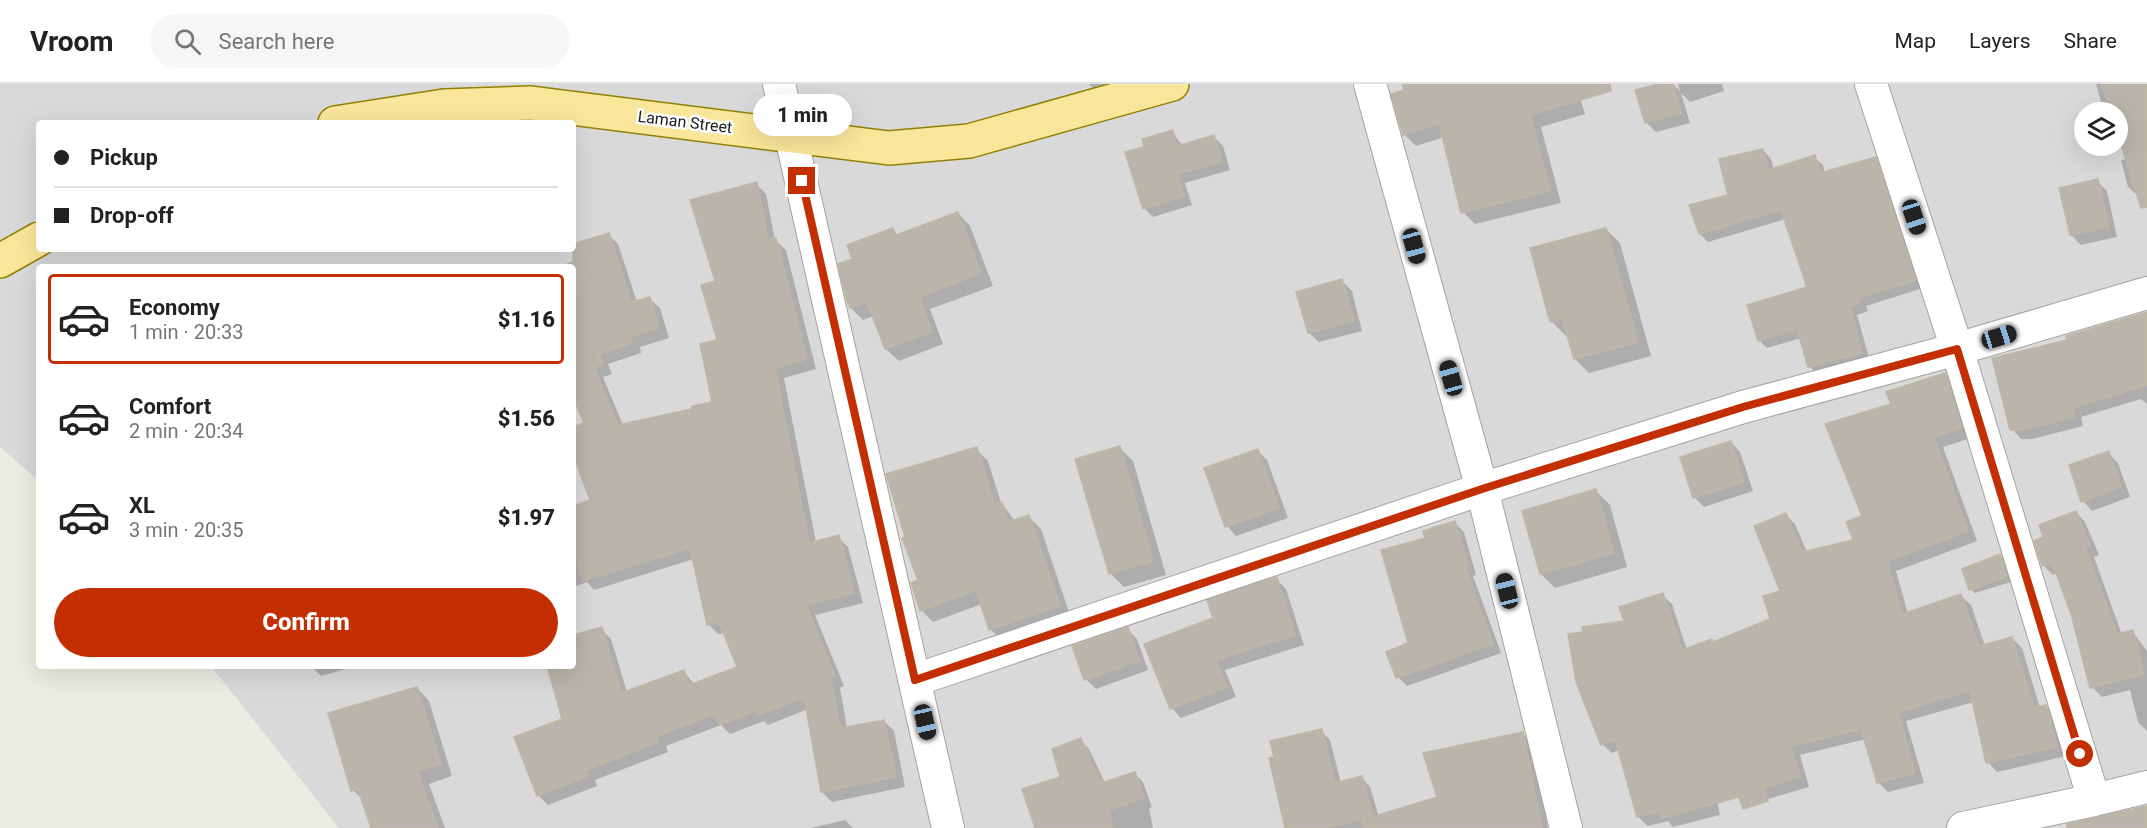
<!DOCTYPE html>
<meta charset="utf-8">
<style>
:root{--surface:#fff;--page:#f6f6f6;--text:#222;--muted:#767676;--line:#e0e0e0;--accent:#c42e03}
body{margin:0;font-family:Roboto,sans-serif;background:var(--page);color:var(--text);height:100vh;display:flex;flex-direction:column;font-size:22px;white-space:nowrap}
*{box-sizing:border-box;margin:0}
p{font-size:20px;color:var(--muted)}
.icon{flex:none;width:33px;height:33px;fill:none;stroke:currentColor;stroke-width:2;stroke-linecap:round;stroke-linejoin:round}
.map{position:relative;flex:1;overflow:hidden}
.side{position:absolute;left:36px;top:180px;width:540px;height:405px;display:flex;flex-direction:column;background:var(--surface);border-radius:6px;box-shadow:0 6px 24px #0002}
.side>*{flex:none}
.banner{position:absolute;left:36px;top:36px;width:540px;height:132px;border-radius:6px;box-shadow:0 6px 24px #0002;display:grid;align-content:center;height:132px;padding:0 18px;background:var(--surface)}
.fabs{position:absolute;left:2074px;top:18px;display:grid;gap:12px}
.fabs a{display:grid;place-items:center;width:54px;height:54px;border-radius:50%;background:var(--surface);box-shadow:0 6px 24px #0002;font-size:30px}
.end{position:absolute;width:27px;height:27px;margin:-14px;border:8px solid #c42e03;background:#fff;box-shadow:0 0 0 3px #fff}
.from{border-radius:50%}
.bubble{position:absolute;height:42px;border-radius:21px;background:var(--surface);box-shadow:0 6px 24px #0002;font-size:20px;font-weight:800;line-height:42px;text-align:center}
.car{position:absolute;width:18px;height:36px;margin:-18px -9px;border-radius:8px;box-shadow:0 0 4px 2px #0007;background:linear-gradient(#222 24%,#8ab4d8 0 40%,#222 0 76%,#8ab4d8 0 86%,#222 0)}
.banner b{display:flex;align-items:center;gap:21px;height:57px;font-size:22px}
.banner b+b{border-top:2px solid var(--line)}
.banner i{width:15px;height:15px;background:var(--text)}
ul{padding:10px 0 0;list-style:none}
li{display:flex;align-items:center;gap:18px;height:90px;margin:0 12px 9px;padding:0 6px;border:3px solid transparent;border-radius:6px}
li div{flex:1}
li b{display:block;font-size:22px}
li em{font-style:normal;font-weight:800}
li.on{border-color:var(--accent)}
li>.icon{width:54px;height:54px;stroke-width:1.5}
.action{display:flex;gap:12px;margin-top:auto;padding:12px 18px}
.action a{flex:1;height:69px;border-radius:36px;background:var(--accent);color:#fff;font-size:24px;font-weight:800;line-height:69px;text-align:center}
header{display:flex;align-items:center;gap:36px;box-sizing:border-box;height:84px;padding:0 30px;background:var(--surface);border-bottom:2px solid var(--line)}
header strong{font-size:28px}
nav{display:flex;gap:33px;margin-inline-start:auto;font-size:21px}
.search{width:420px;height:54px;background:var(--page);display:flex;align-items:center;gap:15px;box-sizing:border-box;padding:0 21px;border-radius:33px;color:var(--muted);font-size:22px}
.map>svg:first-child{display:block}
.residential{fill:#dad9d9;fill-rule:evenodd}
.shadow{fill:#0003}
.building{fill:#bab5ab;stroke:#bfb6a4;stroke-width:1.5}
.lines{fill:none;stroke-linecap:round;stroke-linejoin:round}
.minor-casing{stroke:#a3a3a3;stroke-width:34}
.major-casing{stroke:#918103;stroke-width:36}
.minor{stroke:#fff;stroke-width:32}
.major{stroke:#fae69a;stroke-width:33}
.route{stroke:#c42e03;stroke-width:8}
.labels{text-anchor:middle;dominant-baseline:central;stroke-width:5;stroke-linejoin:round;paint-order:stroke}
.street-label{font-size:16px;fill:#1c1c1c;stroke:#fff}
</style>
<header>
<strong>Vroom</strong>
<div class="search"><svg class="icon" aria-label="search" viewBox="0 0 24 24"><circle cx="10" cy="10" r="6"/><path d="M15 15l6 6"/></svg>Search here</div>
<nav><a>Map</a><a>Layers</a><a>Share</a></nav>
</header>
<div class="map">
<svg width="2147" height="744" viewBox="0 0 2147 744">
<rect width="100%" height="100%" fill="#edece2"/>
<path class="residential" d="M0,0H2147V744H339L211,582H573V183H39V397L0,363ZM2085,28H2118V62H2085ZM39,39H573V165H39Z"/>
<path class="shadow" d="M1089,0H1156L1102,15Z
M1404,0H1576L1585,30L1541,43L1561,119L1475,140L1463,128L1444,53L1416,62L1404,50L1406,7Z
M1664,0H1673L1680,7L1678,0H1722L1724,7L1690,18L1681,9L1690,39L1656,48L1646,38Z
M2096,0H2147V109L2137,111L2128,103L2121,76L2127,75L2118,46V28H2109L2102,22Z
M1172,48L1183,62L1214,53L1223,62L1230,86L1185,99L1192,121L1153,133L1144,124L1146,64Z
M1763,66L1771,75L1774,86L1814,73L1823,81L1825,90L1875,74L1884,83L1923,204L1866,222L1868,227L1857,231L1870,277L1818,291L1809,282L1801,254L1767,264L1759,256L1809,204L1786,135L1708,158L1700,150Z
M2097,97L2107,107L2117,153L2081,161L2071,151L2061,105Z
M756,100L766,110L775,156L786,166L816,285L784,294L816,458L838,453L848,463L863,519L815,531L844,602L840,604L847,644L884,637L894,647L905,703L832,718L822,708L808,625L768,641L764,637L730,650L721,641L666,662L668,668L595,696L597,702L548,721L538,711L564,636L548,582H573V553L601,545L611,555L627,608L683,587L695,601L739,584L725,549L718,550L708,540L694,475L594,506L587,498L573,503V423L592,417L573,366V345L586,340L573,309V183H557L588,172L608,150L618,160L637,218L649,214L660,224L669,254L640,263L641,269L608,280L612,290L603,293L623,341L713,319L719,257L717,198Z
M958,129L970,142L993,202L930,225L943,260L899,277L886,265L874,232L863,236L851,224L854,176L892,146L898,152Z
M1606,145L1620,159L1651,272L1589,289L1575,275L1568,250L1565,251L1551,237Z
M1342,197L1352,207L1362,247L1319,258L1309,249Z
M2147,229V320L2141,315L2081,333L2083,342L2032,355H2021L2012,345L2069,257Z
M1945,290L1955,300L1971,354L1943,363L1977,457L1896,487L1908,530L1961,512L1971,521L1985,562L2012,554L2022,564L2040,624L2046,622L2056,632L2066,672L1997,688L1988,678L1974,618L1906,637L1924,699L1888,708L1879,699L1866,655L1800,671L1809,703L1764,716L1711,686L1720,731L1673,743L1668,737L1648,742L1638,733L1619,666L1612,669L1602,660L1626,538L1662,511L1672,520L1687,566L1714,560L1772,536L1782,508L1786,431L1795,440L1807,468L1855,457L1893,321Z
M1731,358L1740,368L1753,407L1704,423L1694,413Z
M1119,363L1133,377L1166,491L1124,503L1110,489Z
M976,365L988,377L1001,419L1015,437L1029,433L1041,445L1071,534L1002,557L990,545L982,520L933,538L921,526L920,497Z
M1258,367L1267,376L1288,434L1236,452L1227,442L1206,385Z
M2108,369L2118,379L2130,413L2092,427L2083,417Z
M1596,407L1610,421L1627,483L1555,504L1541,490L1524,428Z
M2076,428L2085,438L2099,471L2094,473L2122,551L2133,548L2147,567V647L2138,638L2130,606L2102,613L2092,603L2073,530L2058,489L2053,491L2043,481L2045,454Z
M1455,439L1464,448L1476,491L1473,492L1501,569L1407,602L1398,593L1410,560L1427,455Z
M2000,472L2005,476L2011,498L1975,509L1970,505Z
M1276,495L1286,505L1304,561L1225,586L1236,613L1181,634L1172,624L1215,535Z
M1127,545L1137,555L1148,586L1096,605L1086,595Z
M311,582H357L321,592Z
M417,604L429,617L452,692L429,700L445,744H373L364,717L353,706Z
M1321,647L1330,656L1341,699L1361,693L1370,703L1379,733L1439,714L1522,649L1532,659L1548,744H1287Z
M1080,656L1089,665L1105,699L1134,689L1143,698L1152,723L1149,724L1153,744H1036Z
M845,736L853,744H811Z"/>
<path class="building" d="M1402,0H1610L1611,7L1530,31L1550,107L1461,129L1439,39L1403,51L1391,10L1404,6Z
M1658,0H1673L1681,29L1645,39L1635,6Z
M2102,0H2147V123L2141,124L2118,51V28H2111Z
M1173,46L1177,62L1214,51L1222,78L1177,90L1184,112L1143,125L1125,68L1144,63L1142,55Z
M1763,65L1768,86L1815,71L1820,89L1876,73L1916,196L1859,214L1860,219L1850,222L1862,269L1808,283L1797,245L1758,257L1747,221L1807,203L1781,126L1699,150L1689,121L1728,111L1719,75Z
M2098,95L2109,143L2070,151L2059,104Z
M757,98L768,156L776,154L807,275L775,284L809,459L839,451L854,509L806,521L835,592L831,594L840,644L884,636L896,693L821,708L804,613L757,632L755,627L719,641L715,630L657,652L659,658L586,686L588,692L537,712L514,653L562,635L547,582H573V551L602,543L621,609L684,586L689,601L737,583L719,538L707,541L690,464L583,497L573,464V422L590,416L573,370V343L584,339L573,313V160L609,149L631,218L650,213L659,244L630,253L632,259L599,270L603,280L594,283L618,341L692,325V322L712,318L700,260L717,256L701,201L715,197L690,116Z
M958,128L981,189L919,213L932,248L885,265L867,218L850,224L847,217L838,180L852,175L847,161L893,144L896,151Z
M1606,144L1638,258L1574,275L1562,234L1550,238L1530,164Z
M1342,195L1354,237L1308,249L1296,208Z
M2147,228V301L2072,324L2074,333L2022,346H2010L1992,274L2067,256L2066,252Z
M1945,289L1962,344L1934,353L1968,447L1887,477L1902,530L1961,510L1979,562L2012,553L2034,624L2046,621L2057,663L1986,679L1970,607L1898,628L1915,689L1877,699L1861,645L1791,662L1800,693L1764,704L1768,717L1743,725L1739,713L1662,734L1660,727L1637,733L1615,655L1601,661L1576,598L1568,550L1583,548L1582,543L1624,537L1619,523L1663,509L1682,566L1712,555L1713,558L1770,535L1763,512L1780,507L1754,442L1786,429L1802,468L1853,456L1846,438L1862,432L1825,340L1891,320L1886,308Z
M1731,357L1744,398L1693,414L1680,373Z
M1120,362L1153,477L1109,490L1075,375Z
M977,363L994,420L1002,418L1008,438L1029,431L1060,522L989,546L976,506L920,527L911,499L918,496L902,454L905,453L886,390Z
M1258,365L1279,424L1225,443L1204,384Z
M2109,367L2121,403L2081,418L2069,381Z
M1596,405L1614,469L1540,490L1522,427Z
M2076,427L2090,461L2085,463L2117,550L2133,546L2144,590L2090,604L2071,530L2052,478L2042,482L2034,457L2043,453L2039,441Z
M1455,437L1468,482L1465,483L1493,560L1396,594L1386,568L1408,559L1381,466L1425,454L1423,447Z
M2000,470L2007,493L1969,506L1962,485Z
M1277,493L1295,551L1216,576L1227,603L1170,625L1144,560L1213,534L1207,516Z
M1128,543L1139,577L1084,596L1072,562Z
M417,603L441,680L417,687L438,744H371L358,705L351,707L328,629Z
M1322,645L1335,699L1362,692L1373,733L1324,744H1285L1269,674L1274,673L1270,657Z
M1523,648L1542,744H1363L1362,736L1437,713L1423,669Z
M1081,654L1101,699L1135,688L1144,714L1109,726L1112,744H1035L1022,705L1060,693L1052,665Z
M2147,722V744H2067V740Z"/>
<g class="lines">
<defs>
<path id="minor" d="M779,0L948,744
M1370,0L1482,405L1566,744
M1871,0L1957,265L2094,716L2147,703
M915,596L1482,405L1743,323L1957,265L2147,209
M1963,744L2094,716"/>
<path id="major" d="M335,39L444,22L531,19L889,64L969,57L1172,0
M0,177L39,155"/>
</defs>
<use href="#minor" class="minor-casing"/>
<use href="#major" class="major-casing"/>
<use href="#minor" class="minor"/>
<use href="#major" class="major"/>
</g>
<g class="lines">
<path class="route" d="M802,97L915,596L1482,405L1743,323L1957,265L2080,670"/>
</g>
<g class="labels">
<g class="street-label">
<text transform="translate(685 38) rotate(7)">Laman Street</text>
</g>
</g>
</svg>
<div class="fabs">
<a><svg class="icon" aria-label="layers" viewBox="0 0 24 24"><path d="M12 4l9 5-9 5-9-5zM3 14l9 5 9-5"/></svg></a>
</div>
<i class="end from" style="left:2080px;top:670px"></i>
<i class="end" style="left:802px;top:97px"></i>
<div class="bubble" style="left:753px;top:10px;width:99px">1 min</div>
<i class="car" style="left:1914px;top:133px;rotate:162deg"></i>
<i class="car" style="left:1414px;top:162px;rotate:165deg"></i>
<i class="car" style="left:1999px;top:253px;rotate:73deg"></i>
<i class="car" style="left:1451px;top:294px;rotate:344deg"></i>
<i class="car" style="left:1507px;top:507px;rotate:346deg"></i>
<i class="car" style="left:925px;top:638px;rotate:167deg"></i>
<div class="banner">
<b><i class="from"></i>Pickup</b>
<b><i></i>Drop-off</b>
</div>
<section class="side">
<ul>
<li class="on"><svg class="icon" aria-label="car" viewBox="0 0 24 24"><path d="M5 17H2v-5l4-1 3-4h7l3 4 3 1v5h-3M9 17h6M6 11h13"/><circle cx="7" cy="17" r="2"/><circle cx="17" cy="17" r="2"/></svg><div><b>Economy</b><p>1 min · 20:33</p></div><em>$1.16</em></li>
<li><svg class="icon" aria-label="car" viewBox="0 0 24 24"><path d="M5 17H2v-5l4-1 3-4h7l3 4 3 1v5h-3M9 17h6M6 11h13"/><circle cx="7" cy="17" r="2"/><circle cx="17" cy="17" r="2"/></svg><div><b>Comfort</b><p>2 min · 20:34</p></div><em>$1.56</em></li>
<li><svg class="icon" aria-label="car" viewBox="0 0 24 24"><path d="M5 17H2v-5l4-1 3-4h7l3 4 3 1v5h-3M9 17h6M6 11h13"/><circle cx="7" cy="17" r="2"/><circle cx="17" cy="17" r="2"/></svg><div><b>XL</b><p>3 min · 20:35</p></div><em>$1.97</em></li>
</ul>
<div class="action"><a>Confirm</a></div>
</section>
</div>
